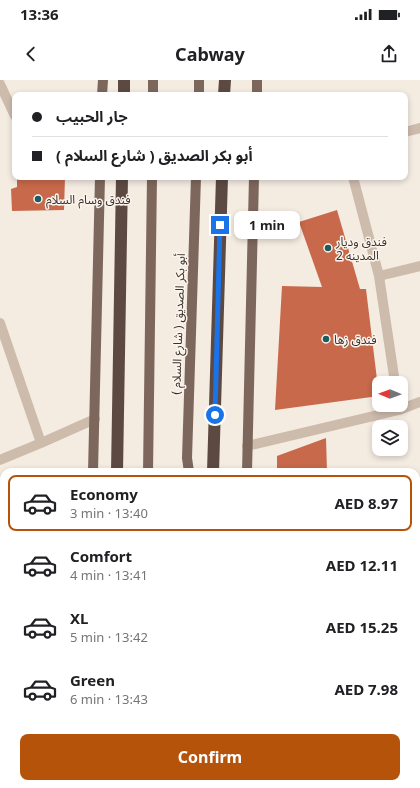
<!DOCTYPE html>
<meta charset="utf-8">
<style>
:root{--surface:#fff;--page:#f2f2f2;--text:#202124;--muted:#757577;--line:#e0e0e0;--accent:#b45309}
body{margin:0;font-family:"Noto Sans","Noto Sans Arabic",sans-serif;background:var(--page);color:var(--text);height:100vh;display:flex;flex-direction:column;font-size:15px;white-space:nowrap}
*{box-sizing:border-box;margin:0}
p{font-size:13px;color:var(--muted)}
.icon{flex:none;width:22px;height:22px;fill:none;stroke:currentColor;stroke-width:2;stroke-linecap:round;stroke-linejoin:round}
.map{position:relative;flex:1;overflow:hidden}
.details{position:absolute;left:0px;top:388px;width:420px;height:320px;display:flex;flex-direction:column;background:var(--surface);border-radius:12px 12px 0 0;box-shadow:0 2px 6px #0003}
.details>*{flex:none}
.banner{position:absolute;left:12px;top:12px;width:396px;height:88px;border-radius:8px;box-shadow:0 2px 6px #0003;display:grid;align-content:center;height:88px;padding:0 20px;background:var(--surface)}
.needle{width:26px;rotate:271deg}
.tools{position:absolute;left:372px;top:296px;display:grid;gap:8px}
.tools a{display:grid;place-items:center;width:36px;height:36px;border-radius:8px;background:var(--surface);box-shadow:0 2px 6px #0003;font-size:20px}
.end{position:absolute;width:18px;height:18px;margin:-9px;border:5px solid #1a73e8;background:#fff;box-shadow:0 0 0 2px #fff}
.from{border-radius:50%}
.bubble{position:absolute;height:28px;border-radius:8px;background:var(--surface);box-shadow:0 2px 6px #0003;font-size:13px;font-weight:700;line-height:28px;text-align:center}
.banner b{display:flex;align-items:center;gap:14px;height:38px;font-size:15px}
.banner b+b{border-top:1px solid var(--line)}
.banner i{width:10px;height:10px;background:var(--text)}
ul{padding:7px 0 0;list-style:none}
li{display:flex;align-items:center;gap:12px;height:56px;margin:0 8px 6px;padding:0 12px;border:2px solid transparent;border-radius:8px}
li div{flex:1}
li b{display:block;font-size:15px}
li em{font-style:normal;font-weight:700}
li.current{border-color:var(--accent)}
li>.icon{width:36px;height:36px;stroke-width:1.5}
.button{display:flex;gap:8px;margin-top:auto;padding:8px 20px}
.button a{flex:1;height:46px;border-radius:8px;background:var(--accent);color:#fff;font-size:16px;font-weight:700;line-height:46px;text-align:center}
.status{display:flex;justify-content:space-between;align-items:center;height:28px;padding:0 20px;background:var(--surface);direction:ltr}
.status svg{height:11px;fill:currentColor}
header{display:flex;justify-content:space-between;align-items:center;height:52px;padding:0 20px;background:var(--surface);font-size:18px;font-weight:700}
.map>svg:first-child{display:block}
.building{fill:#c8694b}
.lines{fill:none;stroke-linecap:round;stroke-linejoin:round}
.minor{stroke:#cdbbac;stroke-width:10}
.major{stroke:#7d675c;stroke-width:10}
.highway{stroke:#5c4a42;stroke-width:12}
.route{stroke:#1a73e8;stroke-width:5}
.poi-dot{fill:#1f5a5e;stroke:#fbf5ee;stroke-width:1.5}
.labels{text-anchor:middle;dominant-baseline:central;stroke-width:3;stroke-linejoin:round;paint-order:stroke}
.poi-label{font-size:12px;fill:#3b302b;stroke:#fbf5ee;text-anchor:start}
.street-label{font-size:12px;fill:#3b302b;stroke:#fbf5ee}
</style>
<div class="status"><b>13:36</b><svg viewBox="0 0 49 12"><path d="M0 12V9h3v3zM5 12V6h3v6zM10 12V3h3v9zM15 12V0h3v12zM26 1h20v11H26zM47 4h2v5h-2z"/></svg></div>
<header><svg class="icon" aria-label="back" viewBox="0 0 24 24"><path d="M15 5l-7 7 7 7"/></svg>Cabway<svg class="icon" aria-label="share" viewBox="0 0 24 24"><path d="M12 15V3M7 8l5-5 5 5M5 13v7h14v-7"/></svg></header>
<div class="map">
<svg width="420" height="708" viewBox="0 0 420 708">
<rect width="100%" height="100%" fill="#f4ebe1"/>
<path class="building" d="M17,97H65L64,130L12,131L11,109L17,107Z
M337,130L360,209H366L379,316L275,330L282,206L322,207L299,142Z
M326,358L327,392H277V376Z"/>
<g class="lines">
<path class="minor" d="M0,4L15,36
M405,52L420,48
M353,97L379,196L395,303
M379,196L420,186
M0,243L41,363L0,380
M41,363L95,339
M247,366L399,330L420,322
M0,472L4,469
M0,585L4,583
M416,605L420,574
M0,698L4,696
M416,701L420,700
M397,708L409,704"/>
<path class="major" d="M102,15L103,0
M153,15V0
M199,15V0
M257,15V0
M93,392L100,97
M148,392L152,97
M189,392L187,378L196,97
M247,392L254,97
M236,704V708
M83,708V704
M104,708L105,704"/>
<path class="highway" d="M124,15V0
M224,15L225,0
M117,392L122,97
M213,392L222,97
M129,708V704
M202,708L203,704"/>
</g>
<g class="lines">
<path class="route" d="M215,335L220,145"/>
</g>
<g class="poi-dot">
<circle cx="38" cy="119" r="4"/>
<circle cx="328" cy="168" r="4"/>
<circle cx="326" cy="259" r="4"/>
</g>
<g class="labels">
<g class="poi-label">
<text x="46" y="119">فندق وسام السلام</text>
<text x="336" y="161">فندق وديار<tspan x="336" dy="14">المدينه 2</tspan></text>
<text x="334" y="259">فندق زها</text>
</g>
<g class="street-label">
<text transform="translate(178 244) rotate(-88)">( شارع السلام ) أبو بكر الصديق</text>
</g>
</g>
</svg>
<div class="tools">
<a><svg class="needle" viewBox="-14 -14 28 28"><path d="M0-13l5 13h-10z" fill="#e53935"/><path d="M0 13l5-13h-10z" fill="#757577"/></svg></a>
<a><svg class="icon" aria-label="layers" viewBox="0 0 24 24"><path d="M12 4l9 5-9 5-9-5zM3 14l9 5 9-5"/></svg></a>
</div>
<i class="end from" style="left:215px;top:335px"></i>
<i class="end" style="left:220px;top:145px"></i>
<div class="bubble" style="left:234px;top:131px;width:66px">1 min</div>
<div class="banner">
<b><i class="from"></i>جار الحبيب</b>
<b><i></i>( شارع السلام ) أبو بكر الصديق</b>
</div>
<section class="details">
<ul>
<li class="current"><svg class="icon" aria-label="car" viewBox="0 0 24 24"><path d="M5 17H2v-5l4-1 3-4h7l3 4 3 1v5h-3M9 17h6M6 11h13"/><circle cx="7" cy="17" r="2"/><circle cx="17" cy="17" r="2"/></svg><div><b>Economy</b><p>3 min · 13:40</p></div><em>AED 8.97</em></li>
<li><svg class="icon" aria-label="car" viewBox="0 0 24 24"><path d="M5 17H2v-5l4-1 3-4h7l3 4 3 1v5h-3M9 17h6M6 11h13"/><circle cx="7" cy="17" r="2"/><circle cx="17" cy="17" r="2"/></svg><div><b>Comfort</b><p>4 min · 13:41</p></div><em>AED 12.11</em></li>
<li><svg class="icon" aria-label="car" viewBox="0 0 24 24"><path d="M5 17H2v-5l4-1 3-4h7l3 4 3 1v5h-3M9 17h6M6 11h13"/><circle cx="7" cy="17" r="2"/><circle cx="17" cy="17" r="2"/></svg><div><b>XL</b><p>5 min · 13:42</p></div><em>AED 15.25</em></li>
<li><svg class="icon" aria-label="car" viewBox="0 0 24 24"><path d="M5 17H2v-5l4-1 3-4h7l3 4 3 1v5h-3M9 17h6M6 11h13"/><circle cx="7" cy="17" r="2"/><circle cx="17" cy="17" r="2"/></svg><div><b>Green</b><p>6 min · 13:43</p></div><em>AED 7.98</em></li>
</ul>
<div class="button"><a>Confirm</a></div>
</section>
</div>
